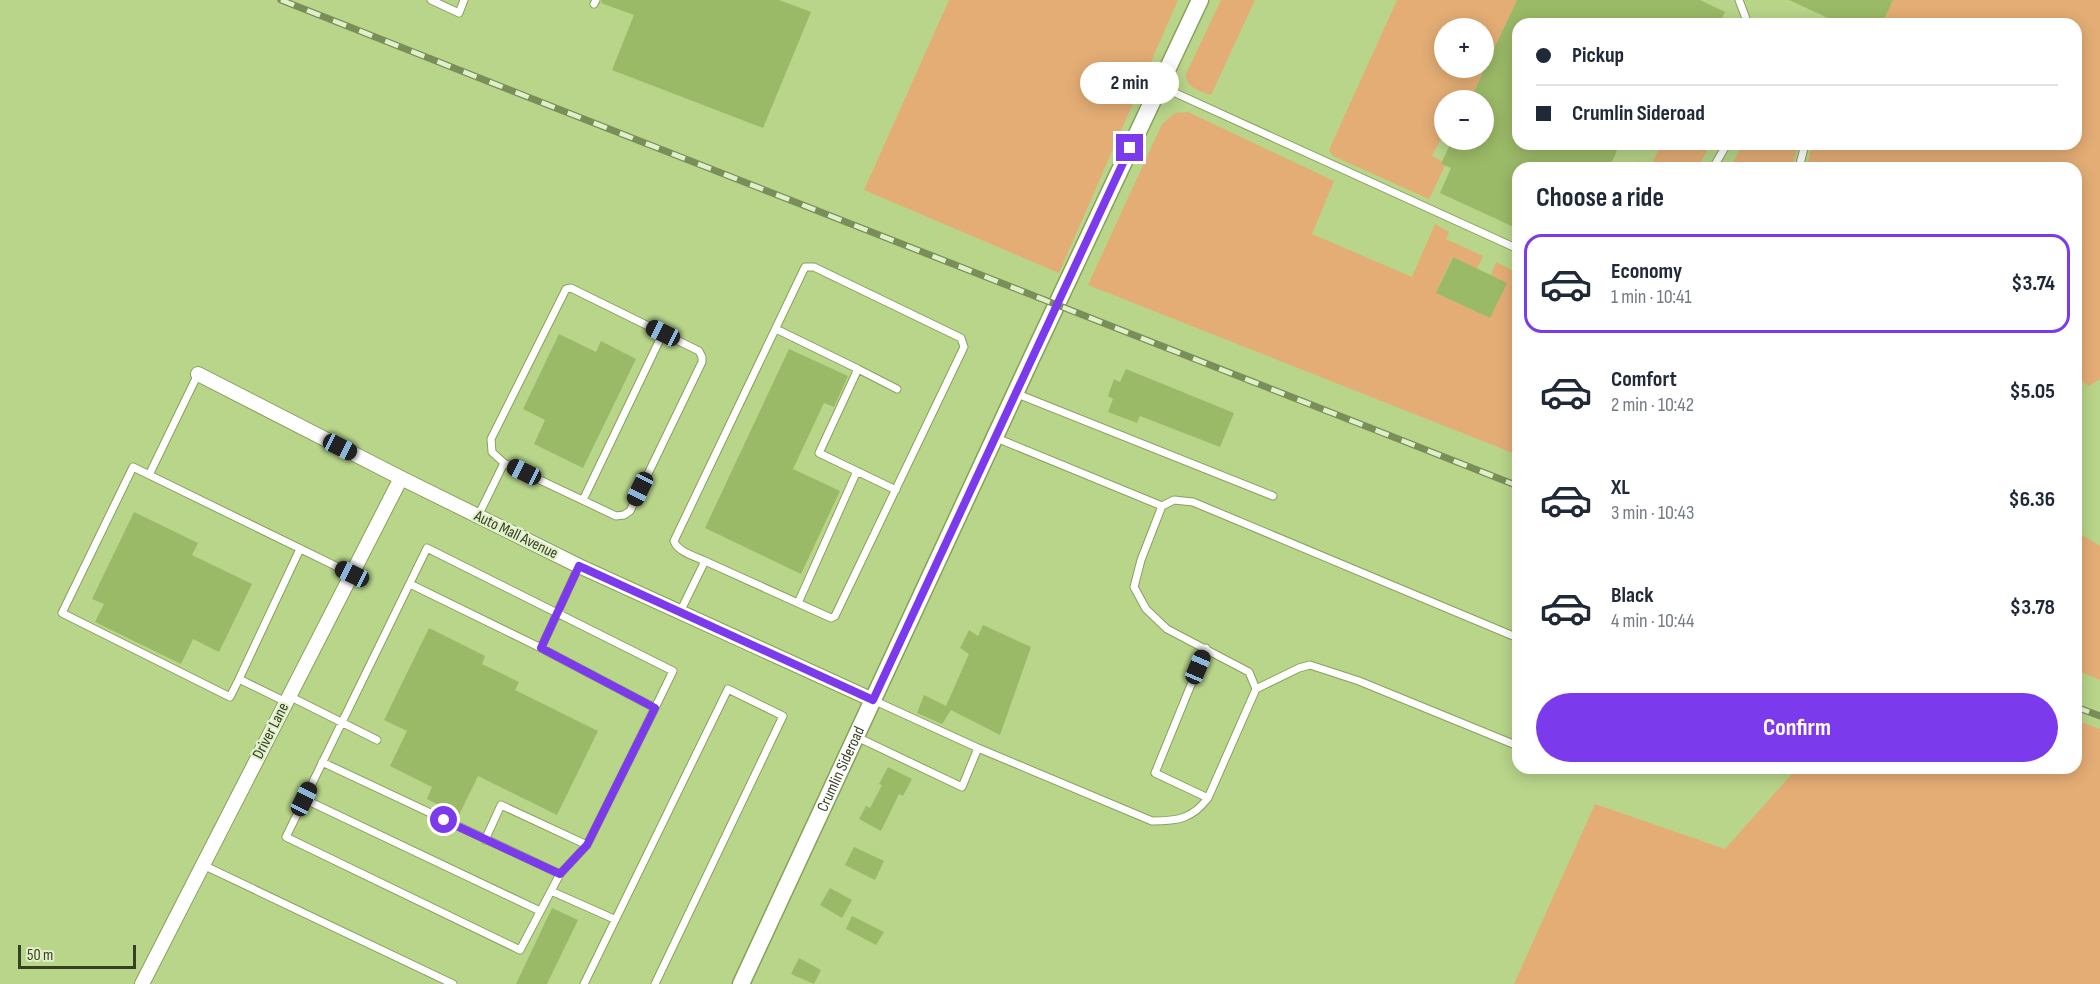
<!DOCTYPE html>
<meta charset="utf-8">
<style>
:root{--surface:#fff;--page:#f6f6f7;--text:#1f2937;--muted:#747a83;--line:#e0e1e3;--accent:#7c3aed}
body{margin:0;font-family:"Sofia Sans Condensed",sans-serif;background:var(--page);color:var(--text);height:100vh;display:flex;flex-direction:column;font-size:22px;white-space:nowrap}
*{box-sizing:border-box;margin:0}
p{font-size:20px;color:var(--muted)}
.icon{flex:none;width:33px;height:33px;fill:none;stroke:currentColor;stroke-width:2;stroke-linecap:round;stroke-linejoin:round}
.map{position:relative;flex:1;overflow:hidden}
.details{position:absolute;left:1512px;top:162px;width:570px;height:612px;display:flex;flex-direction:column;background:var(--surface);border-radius:18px;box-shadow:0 3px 15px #0003}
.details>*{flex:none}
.banner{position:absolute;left:1512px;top:18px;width:570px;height:132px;border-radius:18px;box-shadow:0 3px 15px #0003;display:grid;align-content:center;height:132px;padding:0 24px;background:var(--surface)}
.fabs{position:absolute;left:1434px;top:18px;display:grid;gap:12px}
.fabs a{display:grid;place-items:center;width:60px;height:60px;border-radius:50%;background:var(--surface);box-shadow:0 3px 15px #0003;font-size:30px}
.scale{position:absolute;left:18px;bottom:15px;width:118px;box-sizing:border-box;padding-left:6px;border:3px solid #364123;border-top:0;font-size:16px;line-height:21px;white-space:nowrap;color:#364123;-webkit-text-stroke:4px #e1f0cb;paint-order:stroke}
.end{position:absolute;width:27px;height:27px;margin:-14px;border:8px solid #7c3aed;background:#fff;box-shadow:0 0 0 3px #fff}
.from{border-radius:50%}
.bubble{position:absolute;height:42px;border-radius:21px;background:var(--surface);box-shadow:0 3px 15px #0003;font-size:20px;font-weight:700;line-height:42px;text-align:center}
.car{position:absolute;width:18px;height:36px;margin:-18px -9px;border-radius:8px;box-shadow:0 0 4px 2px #0007;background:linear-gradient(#222 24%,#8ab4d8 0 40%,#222 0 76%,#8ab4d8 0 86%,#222 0)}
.banner b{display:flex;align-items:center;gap:21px;height:57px;font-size:22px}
.banner b+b{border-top:2px solid var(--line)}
.banner i{width:15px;height:15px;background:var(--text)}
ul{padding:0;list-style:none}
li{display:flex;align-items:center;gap:18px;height:99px;margin:0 12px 9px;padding:0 12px;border:3px solid transparent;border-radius:18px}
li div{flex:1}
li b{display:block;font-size:22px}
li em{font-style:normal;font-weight:700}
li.on{border-color:var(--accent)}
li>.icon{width:54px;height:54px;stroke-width:1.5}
h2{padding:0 24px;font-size:27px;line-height:72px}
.primary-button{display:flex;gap:12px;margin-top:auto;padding:12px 24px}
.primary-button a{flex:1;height:69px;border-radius:36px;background:var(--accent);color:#fff;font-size:24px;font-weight:700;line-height:69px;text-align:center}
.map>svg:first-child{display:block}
.green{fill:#e4ad75;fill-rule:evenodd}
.building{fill:#9bba67}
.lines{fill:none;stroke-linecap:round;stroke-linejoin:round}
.service-casing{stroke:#86a259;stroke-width:9}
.minor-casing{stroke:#86a259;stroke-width:16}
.tertiary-casing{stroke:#86a259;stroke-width:19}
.service{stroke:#fff;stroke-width:7}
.minor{stroke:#fff;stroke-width:14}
.tertiary{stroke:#fff;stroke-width:16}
.rail-casing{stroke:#7a8e59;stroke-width:7}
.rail{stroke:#e1f0cb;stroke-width:4.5;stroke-dasharray:14;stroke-linecap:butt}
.route{stroke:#7c3aed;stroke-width:8}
.labels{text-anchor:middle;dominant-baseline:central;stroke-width:4.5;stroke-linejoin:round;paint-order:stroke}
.street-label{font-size:16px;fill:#364123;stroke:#e1f0cb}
</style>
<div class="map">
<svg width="2100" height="984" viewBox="0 0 2100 984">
<rect width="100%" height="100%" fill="#b8d58a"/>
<path class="green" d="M949,0H1178L1059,273L864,190Z
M1221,0H1255L1211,95C1200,91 1186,88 1186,74Z
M1397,0H1517L1470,100H1444V135H1443L1432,156L1442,161L1441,164L1445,166L1429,199L1333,156L1329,150ZM1444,28H1484V68H1444Z
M1893,0H2100V379L2089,386L2076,377V168H1807L1812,144H2024L2023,147L2028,149L2030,144H2076V24H1882Z
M1188,112L1334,181L1312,234L1412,277L1435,224L1449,232L1446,239L1483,256L1477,269L1452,257L1436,293L1490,318L1491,275L1496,262L1516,272L1518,267V455L1088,285L1162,124L1175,113Z
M1661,144H1710L1698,168H1635L1638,161L1651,166Z
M1743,144H1798L1792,168H1730Z
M2076,531L2100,546V680L2076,670Z
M2076,720L2100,729V984H1514L1595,804L1725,849L1791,775L1790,768H2076Z"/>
<path class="building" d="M602,0H779L811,12L763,128L612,70L634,15L601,3Z
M1517,0H1700L1725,12L1719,24H1686L1677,20L1675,24H1518V144H1620L1609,168H1518V229L1440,193L1451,168L1441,164L1452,140H1484V100H1470Z
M1789,0H1893L1882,24H1841Z
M1453,257L1507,283L1490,318L1436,293Z
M559,334L596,352L601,341L636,359L583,468L534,444L545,420L523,409Z
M789,349L848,376L834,407L824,403L793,469L840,491L801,574L705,528Z
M1126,369L1234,413L1220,447L1140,416L1137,423L1108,412L1113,399L1108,396L1114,379L1120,382Z
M134,512L198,543L192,555L252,584L219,652L193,639L181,664L95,622L104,604L92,599Z
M983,625L1031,647L1000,735L951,710L942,724L917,713L924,695L946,706L969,654L960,648L969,630L978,636Z
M429,628L485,656L482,664L519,682L515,690L598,731L557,815L478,776L459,815L427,799L432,787L390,766L407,731L384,720Z
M888,767L912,779L903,796L899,794L881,831L859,819L866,806L870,808L882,785L879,784Z
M854,847L884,861L875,880L845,865Z
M830,888L852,900L842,918L820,905Z
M552,908L578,920L547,984H516Z
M852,916L884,932L876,945L846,929Z
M799,958L821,970L814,984L791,974Z"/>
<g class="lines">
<defs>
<path id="service" d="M431,0L459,13L464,0
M1739,0L1748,24
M594,4L596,0
M1160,86L1518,249
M1713,168L1727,144
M1799,168L1805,144
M776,329L858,369L819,453L896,490
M858,369L897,389
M1015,393L1273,496
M149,475L198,374
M583,500L663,333
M1162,506L1174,500L1193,502L1518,638
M478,516L504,463L492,452L491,439L566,289L571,288L699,351L702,357V362L630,511L624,515L616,516L504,463
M410,584L541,648L655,708L587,845L560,874L520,950L286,837C333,741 380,645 427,548L673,671L655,708
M798,603L857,471
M680,612L705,561C694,556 678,552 674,541L805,267H814L961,338L964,347L835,616L831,618L705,561
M541,648L579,566
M1206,648L1155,773L1208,798
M239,679L300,549
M1256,689L1299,668L1310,665L1359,681L1518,746
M289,696L377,740
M286,702L239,679L230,697L62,613L133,467L352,574
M857,737L962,787L978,748L873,700
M978,748L1152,821C1178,821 1192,819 1208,798L1256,689L1249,672L1167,629L1146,609L1134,587L1141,560L1162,506L994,437
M322,762L560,874
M304,799L540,911
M485,840L501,805L587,845
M203,865L453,984
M551,891L614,919
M584,984L728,689L783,716L655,984"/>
<path id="minor" d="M198,374L401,478L579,566L873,700
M142,984L401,478"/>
<g id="tertiary">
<path id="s1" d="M741,984L1032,357L1200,0"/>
</g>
</defs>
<use href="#service" class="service-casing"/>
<use href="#minor" class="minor-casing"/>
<use href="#tertiary" class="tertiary-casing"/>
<use href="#service" class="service"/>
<use href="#minor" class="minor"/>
<use href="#tertiary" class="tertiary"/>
<defs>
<path id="rail" d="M281,0L1518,486
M2076,707L2100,716"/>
</defs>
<use href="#rail" class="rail-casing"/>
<use href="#rail" class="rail"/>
</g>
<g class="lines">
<path class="route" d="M444,820L560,874L587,845L655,708L541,648L579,566L873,700L1130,148"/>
</g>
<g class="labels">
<g class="street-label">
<text transform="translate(516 535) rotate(26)">Auto Mall Avenue</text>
<text transform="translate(271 731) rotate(-63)">Driver Lane</text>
<text stroke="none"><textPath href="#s1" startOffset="237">Crumlin Sideroad</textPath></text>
</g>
</g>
</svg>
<div class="fabs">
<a>+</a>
<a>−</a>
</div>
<div class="scale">50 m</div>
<i class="end from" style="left:444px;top:820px"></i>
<i class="end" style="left:1130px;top:148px"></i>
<div class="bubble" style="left:1080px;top:62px;width:99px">2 min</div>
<i class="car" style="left:663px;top:333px;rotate:296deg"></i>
<i class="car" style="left:340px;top:447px;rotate:117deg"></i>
<i class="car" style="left:524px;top:472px;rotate:296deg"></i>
<i class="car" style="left:640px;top:489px;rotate:206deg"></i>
<i class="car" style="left:352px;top:574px;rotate:296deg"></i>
<i class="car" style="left:1198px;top:667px;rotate:23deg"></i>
<i class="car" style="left:304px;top:799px;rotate:26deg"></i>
<div class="banner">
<b><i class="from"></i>Pickup</b>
<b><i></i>Crumlin Sideroad</b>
</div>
<section class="details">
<h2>Choose a ride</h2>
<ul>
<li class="on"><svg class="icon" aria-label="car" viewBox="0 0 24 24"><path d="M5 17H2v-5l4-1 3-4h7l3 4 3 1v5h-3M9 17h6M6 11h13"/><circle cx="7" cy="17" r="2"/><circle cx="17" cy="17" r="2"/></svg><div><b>Economy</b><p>1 min · 10:41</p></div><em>$3.74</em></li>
<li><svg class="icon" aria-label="car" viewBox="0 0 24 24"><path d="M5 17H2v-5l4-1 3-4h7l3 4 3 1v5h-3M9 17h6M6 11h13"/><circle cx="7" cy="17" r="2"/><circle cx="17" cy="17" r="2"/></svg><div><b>Comfort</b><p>2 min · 10:42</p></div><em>$5.05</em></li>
<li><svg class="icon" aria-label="car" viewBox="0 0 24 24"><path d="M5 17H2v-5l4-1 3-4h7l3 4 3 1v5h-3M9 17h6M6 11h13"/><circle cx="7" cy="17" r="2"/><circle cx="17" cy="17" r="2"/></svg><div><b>XL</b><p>3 min · 10:43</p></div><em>$6.36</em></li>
<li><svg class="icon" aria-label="car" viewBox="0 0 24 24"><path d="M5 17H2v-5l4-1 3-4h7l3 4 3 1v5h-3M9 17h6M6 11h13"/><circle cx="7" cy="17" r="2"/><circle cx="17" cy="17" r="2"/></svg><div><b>Black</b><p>4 min · 10:44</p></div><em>$3.78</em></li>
</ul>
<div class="primary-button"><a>Confirm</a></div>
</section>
</div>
